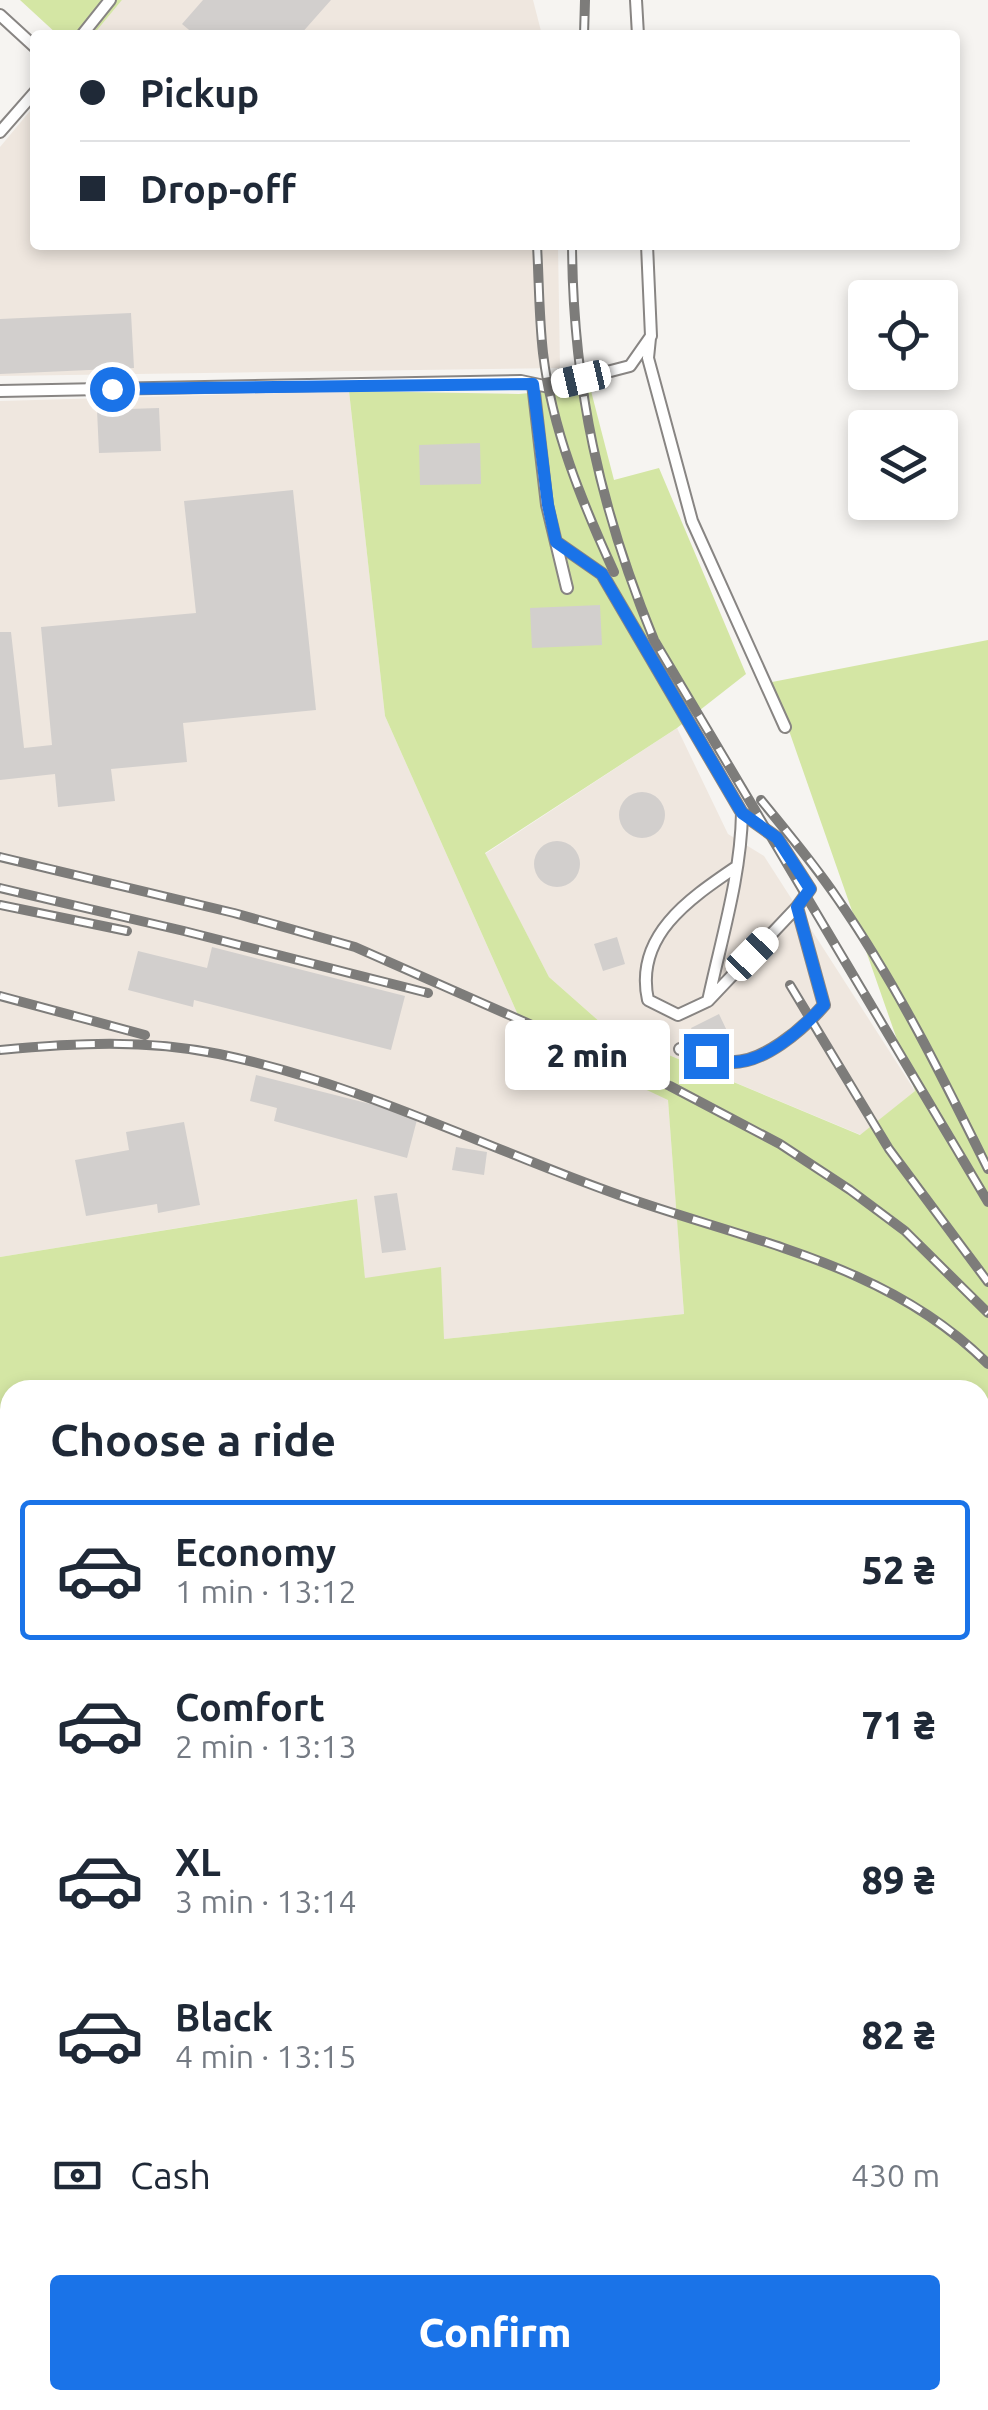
<!DOCTYPE html>
<meta charset="utf-8">
<style>
:root{--surface:#fff;--page:#f2f2f3;--text:#1f2937;--muted:#747a83;--line:#e0e1e3;--accent:#1a73e8}
body{margin:0;font-family:Ubuntu,sans-serif;background:var(--page);color:var(--text);height:100vh;display:flex;flex-direction:column;font-size:38px;white-space:nowrap}
*{box-sizing:border-box;margin:0}
p{font-size:32px;color:var(--muted)}
.icon{flex:none;width:55px;height:55px;fill:none;stroke:currentColor;stroke-width:2;stroke-linecap:round;stroke-linejoin:round}
.map{position:relative;flex:1;overflow:hidden}
.panel{position:absolute;left:0px;top:1380px;width:990px;height:1030px;display:flex;flex-direction:column;background:var(--surface);border-radius:30px 30px 0 0;box-shadow:0 5px 15px #0003}
.panel>*{flex:none}
.banner{position:absolute;left:30px;top:30px;width:930px;height:220px;border-radius:10px;box-shadow:0 5px 15px #0003;display:grid;align-content:center;height:220px;padding:0 50px;background:var(--surface)}
.tools{position:absolute;left:848px;top:280px;display:grid;gap:20px}
.tools a{display:grid;place-items:center;width:110px;height:110px;border-radius:10px;background:var(--surface);box-shadow:0 5px 15px #0003;font-size:50px}
.end{position:absolute;width:45px;height:45px;margin:-22px;border:12px solid #1a73e8;background:#fff;box-shadow:0 0 0 5px #fff}
.from{border-radius:50%}
.bubble{position:absolute;height:70px;border-radius:10px;background:var(--surface);box-shadow:0 5px 15px #0003;font-size:32px;font-weight:800;line-height:70px;text-align:center}
.car{position:absolute;width:30px;height:60px;margin:-30px -15px;border-radius:12px;box-shadow:0 0 8px 2px #0007;background:linear-gradient(#fff 24%,#345 0 40%,#fff 0 76%,#345 0 86%,#fff 0)}
.banner b{display:flex;align-items:center;gap:35px;height:95px;font-size:38px}
.banner b+b{border-top:2px solid var(--line)}
.banner i{width:25px;height:25px;background:var(--text)}
ul{padding:0;list-style:none}
li{display:flex;align-items:center;gap:30px;height:140px;margin:0 20px 15px;padding:0 30px;border:5px solid transparent;border-radius:10px}
li div{flex:1}
li b{display:block;font-size:38px}
li em{font-style:normal;font-weight:800}
li.current{border-color:var(--accent)}
li>.icon{width:90px;height:90px;stroke-width:1.5}
h2{padding:0 50px;font-size:45px;line-height:120px}
.pay{display:flex;align-items:center;gap:25px;height:110px;padding:0 50px;font-size:38px}
.pay p{margin-inline-start:auto}
.cta{display:flex;gap:20px;margin-top:auto;padding:20px 50px}
.cta a{flex:1;height:115px;border-radius:10px;background:var(--accent);color:#fff;font-size:40px;font-weight:800;line-height:115px;text-align:center}
.map>svg:first-child{display:block}
.built{fill:#efe7df}
.green{fill:#d4e6a4}
.forest{fill:#aac165}
.building{fill:#d2cfcd}
.lines{fill:none;stroke-linecap:round;stroke-linejoin:round}
.lane-casing{stroke:#888583;stroke-width:14}
.path{stroke:#8d8b89;stroke-width:4;stroke-dasharray:2.5 8;stroke-linecap:butt}
.lane{stroke:#fff;stroke-width:10}
.rail-casing{stroke:#7d7c7a;stroke-width:10}
.rail{stroke:#fff;stroke-width:6;stroke-dasharray:19;stroke-linecap:butt}
.route{stroke:#1a73e8;stroke-width:12}
</style>
<div class="map">
<svg width="988" height="2410" viewBox="0 0 988 2410">
<rect width="100%" height="100%" fill="#f6f4f1"/>
<path class="built" d="M122,0H533L542,35H93Z
M35,105V245H558L560,368L0,376V147Z
M349,391L385,716L526,1033L668,1099L684,1314L444,1339L365,1279L356,1199L0,1257V401Z
M677,728L728,834L764,856L915,1091L861,1135L609,1030L549,977L485,854Z"/>
<path class="green" d="M20,0H122L93,35H58Z
M590,387L614,480L659,468L746,674L677,728L485,853L549,977L609,1030L860,1135L915,1091L772,682L988,640V1437L980,1435V1390H10V1439H0V1257L357,1199L365,1278L441,1267L444,1339L684,1314L668,1100L526,1033L385,716L349,391L519,394Z
M980,1453L988,1454V2410H0V1463L10,1462V2400H980Z"/>
<path class="forest" d="M980,1471L988,1475V1603L980,1600Z"/>
<path class="building" d="M203,0H331L300,35H195L182,24Z
M131,313L134,368L0,374V319Z
M159,408L161,451L99,453L97,410Z
M480,443L481,484L420,485L419,445Z
M293,490L316,710L183,723L187,762L111,769L115,801L58,807L55,774L0,780V632H11L24,748L52,745L41,627L196,613L184,501Z
M600,605L602,645L532,648L530,608Z
M619 815a23 23 0 1 1 46 0a23 23 0 1 1-46 0Z
M534 864a23 23 0 1 1 46 0a23 23 0 1 1-46 0Z
M617,937L625,964L603,971L594,944Z
M212,947L405,996L391,1050L194,1000L193,1007L128,990L138,951L207,968Z
M719,1014L728,1033L700,1046L691,1028Z
M256,1075L418,1116L407,1158L274,1121L277,1108L250,1101Z
M184,1122L200,1205L158,1213L157,1204L86,1216L75,1160L129,1150L126,1132Z
M456,1147L487,1152L484,1175L452,1170Z
M397,1193L406,1250L382,1253L374,1196Z"/>
<g class="lines">
<defs>
<path id="lane" d="M636,0L638,35
M0,15L35,47
M82,35L110,0
M0,132L35,92
M650,338L648,358L692,521L785,727
M533,384L547,505L567,588
M0,391L521,381L549,387L630,366L651,336L647,245
M556,542L602,574L742,813C741,876 721,940 708,1001L678,1015L648,1000C634,936 689,899 736,867
M708,1001L797,907
M680,1049C695,1053 713,1061 728,1062C762,1065 803,1029 824,1005L797,907L810,889L777,838L742,813
M980,1625L988,1639
M980,1955L983,1950L988,1827
M0,2147H10
M63,2410L64,2400
M530,2410V2400"/>
</defs>
<use href="#lane" class="lane-casing"/>
<path class="path" d="M0,1453H10
M980,1457L988,1458
M0,1960L10,1950
M0,2211L10,2212"/>
<use href="#lane" class="lane"/>
<defs>
<path id="rail" d="M584,35L585,0
M537,245C539,281 539,317 543,353C552,430 582,502 614,572
M572,245C573,388 600,508 654,640L988,1202
M761,800C787,832 814,864 837,898C896,983 942,1076 988,1169
M0,857L234,913L355,947L670,1086L780,1144L850,1190L905,1231L988,1313
M0,888L184,931L428,993
M0,905L127,931
M790,985L889,1149L988,1282
M0,996L145,1035
M0,1050C74,1043 145,1039 219,1054C358,1083 486,1148 619,1195C748,1241 887,1263 988,1364"/>
</defs>
<use href="#rail" class="rail-casing"/>
<use href="#rail" class="rail"/>
</g>
<g class="lines">
<path class="route" d="M112,389L533,384L548,505L556,542L602,574L742,813L777,838L810,889L797,907L824,1005C802,1029 765,1064 729,1062C722,1062 713,1058 706,1056"/>
</g>
</svg>
<div class="tools">
<a><svg class="icon" aria-label="locate" viewBox="0 0 24 24"><circle cx="12" cy="12" r="6"/><path d="M12 2v4M12 18v4M2 12h4M18 12h4"/></svg></a>
<a><svg class="icon" aria-label="layers" viewBox="0 0 24 24"><path d="M12 4l9 5-9 5-9-5zM3 14l9 5 9-5"/></svg></a>
</div>
<i class="end from" style="left:112px;top:389px"></i>
<i class="end" style="left:706px;top:1056px"></i>
<div class="bubble" style="left:505px;top:1020px;width:165px">2 min</div>
<i class="car" style="left:581px;top:379px;rotate:257deg"></i>
<i class="car" style="left:752px;top:954px;rotate:44deg"></i>
<div class="banner">
<b><i class="from"></i>Pickup</b>
<b><i></i>Drop-off</b>
</div>
<section class="panel">
<h2>Choose a ride</h2>
<ul>
<li class="current"><svg class="icon" aria-label="car" viewBox="0 0 24 24"><path d="M5 17H2v-5l4-1 3-4h7l3 4 3 1v5h-3M9 17h6M6 11h13"/><circle cx="7" cy="17" r="2"/><circle cx="17" cy="17" r="2"/></svg><div><b>Economy</b><p>1 min · 13:12</p></div><em>52 ₴</em></li>
<li><svg class="icon" aria-label="car" viewBox="0 0 24 24"><path d="M5 17H2v-5l4-1 3-4h7l3 4 3 1v5h-3M9 17h6M6 11h13"/><circle cx="7" cy="17" r="2"/><circle cx="17" cy="17" r="2"/></svg><div><b>Comfort</b><p>2 min · 13:13</p></div><em>71 ₴</em></li>
<li><svg class="icon" aria-label="car" viewBox="0 0 24 24"><path d="M5 17H2v-5l4-1 3-4h7l3 4 3 1v5h-3M9 17h6M6 11h13"/><circle cx="7" cy="17" r="2"/><circle cx="17" cy="17" r="2"/></svg><div><b>XL</b><p>3 min · 13:14</p></div><em>89 ₴</em></li>
<li><svg class="icon" aria-label="car" viewBox="0 0 24 24"><path d="M5 17H2v-5l4-1 3-4h7l3 4 3 1v5h-3M9 17h6M6 11h13"/><circle cx="7" cy="17" r="2"/><circle cx="17" cy="17" r="2"/></svg><div><b>Black</b><p>4 min · 13:15</p></div><em>82 ₴</em></li>
</ul>
<div class="pay"><svg class="icon" aria-label="cash" viewBox="0 0 24 24"><path d="M3 7h18v10H3z"/><circle cx="12" cy="12" r="2"/></svg>Cash<p>430 m</p></div>
<div class="cta"><a>Confirm</a></div>
</section>
</div>
